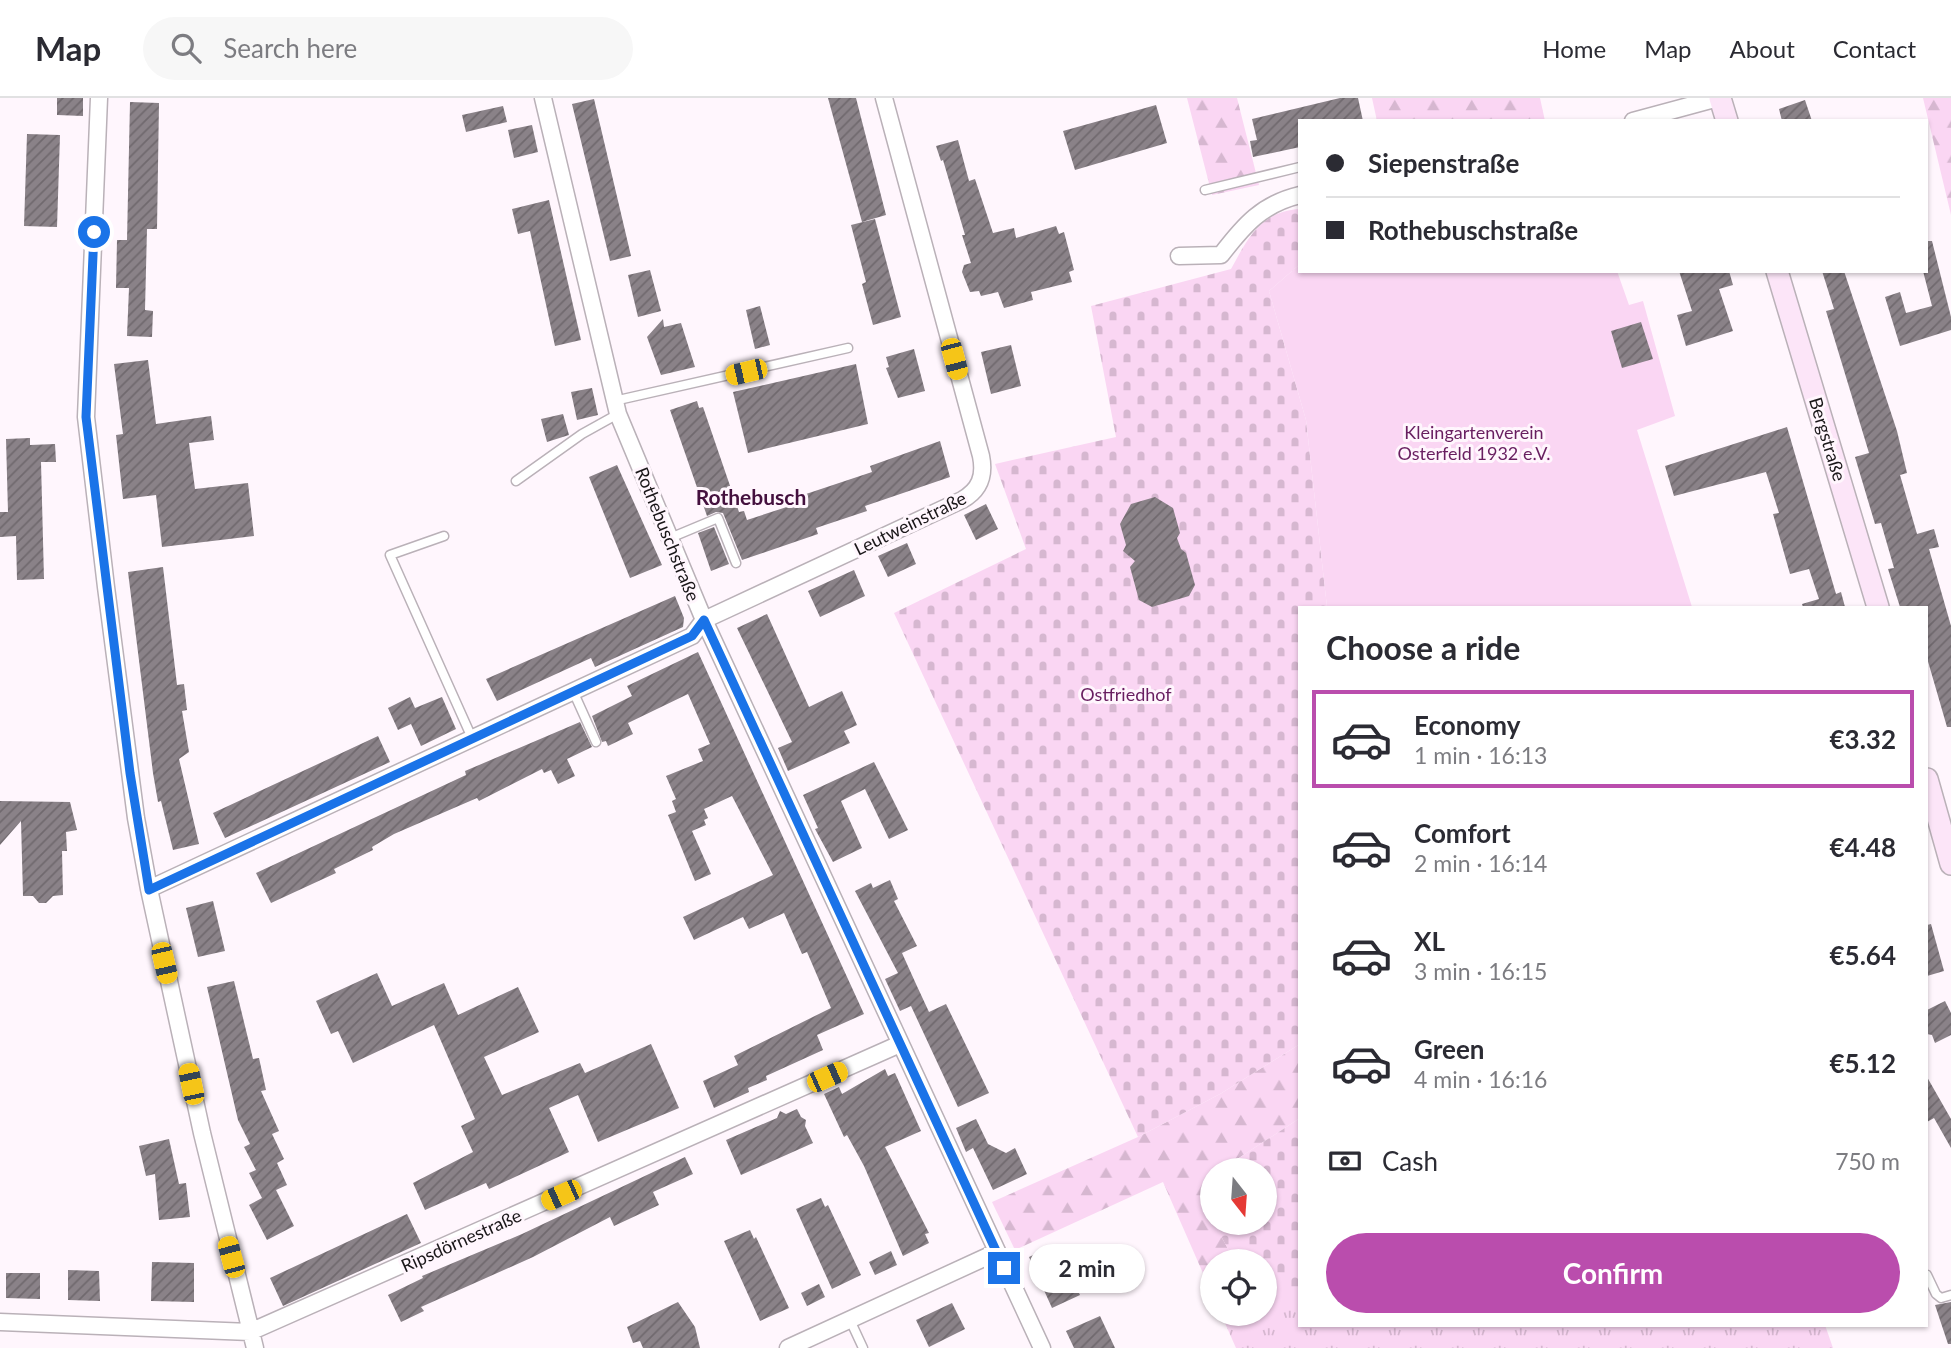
<!DOCTYPE html>
<meta charset="utf-8">
<style>
:root{--surface:#fff;--page:#f7f7f7;--text:#2b2b33;--muted:#7c7c81;--line:#e1e1e2;--accent:#ba4dad}
body{margin:0;font-family:Lato,sans-serif;background:var(--page);color:var(--text);height:100vh;display:flex;flex-direction:column;font-size:26px;white-space:nowrap}
*{box-sizing:border-box;margin:0}
p{font-size:23px;color:var(--muted)}
.icon{flex:none;width:38px;height:38px;fill:none;stroke:currentColor;stroke-width:2;stroke-linecap:round;stroke-linejoin:round}
.map{position:relative;flex:1;overflow:hidden}
.side{position:absolute;left:1298px;top:508px;width:630px;height:721px;display:flex;flex-direction:column;background:var(--surface);border-radius:0px;box-shadow:0 2px 5px #0004}
.side>*{flex:none}
.top-card{position:absolute;left:1298px;top:21px;width:630px;height:154px;border-radius:0px;box-shadow:0 2px 5px #0004;display:grid;align-content:center;height:154px;padding:0 28px;background:var(--surface)}
.needle{width:46px;rotate:163deg}
.controls{position:absolute;left:1200px;top:1060px;display:grid;gap:14px}
.controls a{display:grid;place-items:center;width:77px;height:77px;border-radius:50%;background:var(--surface);box-shadow:0 2px 5px #0004;font-size:35px}
.end{position:absolute;width:32px;height:32px;margin:-16px;border:9px solid #1a73e8;background:#fff;box-shadow:0 0 0 4px #fff}
.from{border-radius:50%}
.bubble{position:absolute;height:49px;border-radius:24px;background:var(--surface);box-shadow:0 2px 5px #0004;font-size:23px;font-weight:700;line-height:49px;text-align:center}
.car{position:absolute;width:21px;height:42px;margin:-21px -10px;border-radius:9px;box-shadow:0 0 5px 2px #0007;background:linear-gradient(#f5c518 24%,#345 0 40%,#f5c518 0 76%,#345 0 86%,#f5c518 0)}
.top-card b{display:flex;align-items:center;gap:24px;height:66px;font-size:26px}
.top-card b+b{border-top:2px solid var(--line)}
.top-card i{width:18px;height:18px;background:var(--text)}
ul{padding:0;list-style:none}
li{display:flex;align-items:center;gap:21px;height:98px;margin:0 14px 10px;padding:0 14px;border:4px solid transparent;border-radius:0px}
li div{flex:1}
li b{display:block;font-size:26px}
li em{font-style:normal;font-weight:700}
li.selected{border-color:var(--accent)}
li>.icon{width:63px;height:63px;stroke-width:1.5}
h2{padding:0 28px;font-size:32px;line-height:84px}
.pay{display:flex;align-items:center;gap:18px;height:77px;padding:0 28px;font-size:26px}
.pay p{margin-inline-start:auto}
.primary-button{display:flex;gap:14px;margin-top:auto;padding:14px 28px}
.primary-button a{flex:1;height:80px;border-radius:42px;background:var(--accent);color:#fff;font-size:28px;font-weight:700;line-height:80px;text-align:center}
header{display:flex;align-items:center;gap:42px;box-sizing:border-box;height:98px;padding:0 35px;background:var(--surface);border-bottom:2px solid var(--line)}
header strong{font-size:33px}
nav{display:flex;gap:38px;margin-inline-start:auto;font-size:24px}
.search{width:490px;height:63px;background:var(--page);display:flex;align-items:center;gap:18px;box-sizing:border-box;padding:0 24px;border-radius:38px;color:var(--muted);font-size:26px}
.map>svg:first-child{display:block}
.grass{fill:url(#grass-tufts)}
.forest{fill:url(#forest-firs)}
.cemetery{fill:url(#cemetery-stones)}
.garden{fill:#fad6f3}
.building{fill:url(#building-hatch)}
.lines{fill:none;stroke-linecap:round;stroke-linejoin:round}
.lane-casing{stroke:#bab1b8;stroke-width:11}
.street-casing{stroke:#bab1b8;stroke-width:19}
.secondary-casing{stroke:#bab1b8;stroke-width:24}
.lane{stroke:#fff;stroke-width:8}
.street{stroke:#fff;stroke-width:16}
.secondary{stroke:#fce5f8;stroke-width:21}
.route{stroke:#1a73e8;stroke-width:9}
.labels{text-anchor:middle;dominant-baseline:central;stroke-width:6;stroke-linejoin:round;paint-order:stroke}
.park-label{font-size:18px;fill:#681e60;stroke:#fff6fd}
.street-label{font-size:18px;fill:#1a1719;stroke:#fff6fd}
.quarter-label{font-size:21px;font-weight:bold;fill:#44103e;stroke:#fff6fd}
</style>
<header>
<strong>Map</strong>
<div class="search"><svg class="icon" aria-label="search" viewBox="0 0 24 24"><circle cx="10" cy="10" r="6"/><path d="M15 15l6 6"/></svg>Search here</div>
<nav><a>Home</a><a>Map</a><a>About</a><a>Contact</a></nav>
</header>
<div class="map">
<svg width="1951" height="1250" viewBox="0 0 1951 1250">
<defs>
<pattern id="grass-tufts" width="24" height="20" patternUnits="userSpaceOnUse" patternTransform="scale(1.75)"><rect width="24" height="20" fill="#fad6f3"/><path d="M3 7l-1-3M5 7V3M7 7l1-3M15 17l-1-3M17 17v-4M19 17l1-3" fill="none" stroke="#d6b7d0"/></pattern>
<pattern id="forest-firs" width="22" height="20" patternUnits="userSpaceOnUse" patternTransform="scale(1.75)"><rect width="22" height="20" fill="#fad6f3"/><path d="M5 1l3.5 6h-7zM16 11l3.5 6h-7z" fill="#d6b7d0"/></pattern>
<pattern id="cemetery-stones" width="16" height="16" patternUnits="userSpaceOnUse" patternTransform="scale(1.75)"><rect width="16" height="16" fill="#fad6f3"/><path d="M2 7V4a2 2 0 0 1 4 0v3zM10 15v-3a2 2 0 0 1 4 0v3z" fill="#d6b7d0"/></pattern>
<pattern id="building-hatch" width="6" height="6" patternUnits="userSpaceOnUse" patternTransform="scale(1.75)"><rect width="6" height="6" fill="#8a8288"/><path d="M-1 1l2-2M0 6l6-6M5 7l2-2" fill="none" stroke="#70696e"/></pattern>
</defs>
<rect width="100%" height="100%" fill="#fff6fd"/>
<path class="grass" d="M1265,1190H1300V1227H1825L1833,1250H1236L1221,1216H1265Z"/>
<path class="forest" d="M1187,0H1237L1259,87L1212,97Z
M1372,0H1540L1545,23H1377Z
M1923,0H1951V117Z
M1300,946V1020L1219,1073H1213V1086L1204,1105L1235,1164H1213V1198L1163,1084L1015,1152L992,1104L1138,1039L1220,996Z"/>
<path class="cemetery" d="M1300,111V166L1269,193L1306,322L1327,509H1300V946L1220,996L1138,1039L894,515L1026,451L995,366L1116,339L1091,208L1231,171C1248,140 1261,113 1300,111Z
M1300,1020V1190H1265V1164H1235L1214,1125H1265V1073H1219Z"/>
<path class="garden" d="M1300,166V173H1617L1629,207L1643,203L1675,318L1637,332L1692,509H1327L1306,322L1269,193Z"/>
<path class="building" d="M57,0H83V18L57,17Z
M828,0H856L886,117L862,124Z
M1340,0H1358L1363,23H1300V49L1253,59L1250,43L1257,42L1252,21Z
M594,1L631,158L610,163L572,6Z
M1805,2L1812,23H1782L1779,11Z
M130,4L159,5L157,131H147L145,212L153,213L152,239L127,238L129,190H116L117,142H127Z
M1156,7L1167,45L1075,72L1063,33Z
M503,8L507,24L466,34L462,17Z
M532,27L538,54L514,60L508,32Z
M27,36L60,37L57,129L24,128Z
M958,42L969,83L975,81L993,135L1014,130L1016,140L1056,128L1059,136L1064,134L1074,172L1069,174L1072,184L1031,194L1033,202L1004,210L998,194L981,198L979,193L970,194L962,174L964,167L971,165L962,137H965L943,62L941,63L936,48Z
M549,102L581,242L555,248L530,133L518,136L512,111Z
M875,121L901,219L873,227L862,186L866,184L851,127Z
M1927,143H1932L1951,219V232L1900,248L1885,199L1900,194L1906,215L1932,208L1923,173H1927Z
M650,172L661,213L638,219L628,177Z
M1679,173H1729L1733,187L1719,191L1733,233L1686,248L1677,217L1692,213Z
M1822,173H1844L1897,333L1907,375L1900,377L1917,436L1934,431L1939,449L1929,451L1951,528V629H1947L1927,560V509H1900L1888,471L1894,470L1881,425L1875,426L1855,359L1869,355L1826,213L1834,211Z
M760,208L770,247L755,251L746,212Z
M663,221L664,229L681,225L695,269L661,277L647,239Z
M1641,224L1653,261L1622,270L1611,233Z
M1011,247L1021,288L991,296L981,254Z
M914,251L925,293L898,300L886,270L889,269L886,259Z
M148,262L156,326L211,318L214,342L189,345L195,391L248,385L254,438L162,449L156,397L123,401L116,337L123,336L114,266Z
M856,266L868,326L748,355L733,294Z
M592,290L598,317L577,322L571,294Z
M697,303L699,310L703,309L739,414L744,413L747,422L808,402L806,396L872,374L870,368L940,343L950,379L865,408L867,413L816,430L818,436L742,462L723,415L716,414L707,418L670,312Z
M563,316L569,337L547,344L541,321Z
M1787,329L1836,496L1841,494L1845,509H1803L1802,506L1819,501L1809,471L1790,476L1773,416L1779,415L1766,374L1674,398L1665,368Z
M30,340V347L55,346L56,364H41L44,481L17,482L16,438L0,439V414H8L6,341Z
M617,367L662,467L630,480L589,379Z
M1155,399L1173,410L1180,435L1177,440L1181,451L1186,455L1195,487L1189,498L1152,509L1139,502L1130,469L1135,463L1123,453L1126,447L1120,426L1131,406Z
M986,406L998,431L976,442L964,417Z
M714,429L729,466L711,473L698,435Z
M907,445L916,466L888,479L878,458Z
M163,469L177,587L184,586L187,612L182,613L189,654L179,661L199,746L173,752L161,703L158,704L153,675L128,474Z
M854,472L865,498L820,519L808,493Z
M675,498L684,520L683,529L595,569L591,560L497,603L486,581Z
M767,516L809,609L842,593L857,627L844,633L850,645L788,673L778,650L792,644L737,530Z
M698,554L864,916L817,937L823,952L766,978L767,982L748,990L749,994L714,1010L703,983L738,967L734,958L831,910L807,854L802,856L784,815L749,831L743,819L694,842L683,819L773,777L732,698L704,711L708,720L704,722L706,727L692,733L711,776L695,783L668,717L676,714L672,703L676,701L666,678L703,663L698,651L710,646L688,596L628,625L633,636L608,648L606,643L602,644L592,618L632,598L627,588Z
M410,599L415,610L442,599L456,631L421,648L411,626L398,632L388,610Z
M580,624L592,649L567,661L575,678L558,686L551,672L544,675L542,671L479,703L477,700L394,736L372,749L373,752L334,771L336,775L271,805L256,775L466,677L465,673Z
M378,638L390,664L225,740L213,715Z
M874,664L908,732L889,741L865,691L841,703L862,750L833,764L815,731L818,730L803,697Z
M0,703L70,704L77,732L66,734L67,753H62L63,797L53,798L46,805H39L33,798H23L21,723L0,747Z
M890,782L898,801L894,803L917,848L902,855L916,886L929,914L946,906L989,995L958,1009L911,908L900,913L885,881L898,875L855,793L871,785L873,790Z
M213,803L225,853L198,859L186,810Z
M1931,826L1944,873L1927,878V827Z
M377,875L392,908L444,885L458,917L518,889L539,934L484,959L502,997L580,965L585,975L651,946L679,1010L598,1044L578,997L549,1010L569,1054L489,1091L486,1085L425,1112L413,1085L473,1054L461,1028L475,1021L434,927L353,965L338,933L331,936L316,903Z
M234,883L253,961L259,960L266,992L261,993L279,1033L272,1036L284,1061L277,1065L287,1087L276,1092L294,1128L267,1142L249,1107L262,1100L249,1075L256,1072L244,1049L250,1046L238,1022L207,889Z
M1945,903L1951,915V937L1935,945L1932,937L1927,936V912Z
M885,971L888,978L895,975L921,1033L885,1049L929,1135L925,1136L929,1145L903,1158L864,1068L847,1037L844,1039L824,996L839,989L842,996Z
M1927,979L1951,1021V1050L1934,1020L1927,1024Z
M797,1011L801,1019L806,1022L805,1028L813,1045L741,1077L726,1042L777,1020L780,1013L786,1016Z
M976,1021L988,1046L1006,1055L1015,1050L1027,1076L993,1092L973,1050L966,1054L956,1030Z
M169,1041L179,1086L186,1085L190,1119L159,1122L155,1076L146,1078L139,1048Z
M685,1059L693,1076L653,1094L659,1107L614,1128L610,1119L533,1159L421,1209L424,1213L401,1224L388,1197L423,1180L422,1178L522,1136Z
M821,1100L825,1109L828,1107L861,1177L832,1191L796,1111Z
M407,1116L421,1145L283,1208L270,1180Z
M750,1132L754,1141L756,1139L789,1210L760,1223L724,1143Z
M1056,1146L1080,1197L1052,1210L1029,1159Z
M891,1153L897,1167L875,1177L869,1164Z
M152,1164L194,1165V1204L151,1203Z
M68,1172L99,1173L100,1203L68,1202Z
M6,1175H40V1201L6,1200Z
M819,1186L825,1199L807,1208L801,1195Z
M678,1204L695,1229L700,1250H643L640,1243L633,1245L627,1229Z
M1951,1204V1246H1948L1935,1207Z
M952,1205L965,1231L929,1249L916,1222Z
M1100,1218L1115,1250H1074L1066,1233Z"/>
<g class="lines">
<defs>
<path id="lane" d="M1205,92L1300,69
M614,303L848,250
M516,383L582,336L618,316
M444,438L390,457L472,640
M670,440L718,420L736,465
M573,593L596,644
M1927,1177L1936,1196L1941,1200L1951,1197
M850,1222L863,1250"/>
<path id="street" d="M99,0L86,319L106,489L136,720L149,791L202,1035L255,1250
M543,0L618,316L704,522L1042,1250
M1633,23L1718,0
M1179,158L1221,157C1244,127 1262,106 1300,97
M149,791L692,538L704,522L962,402C980,392 985,378 981,358L884,0
M0,1224L250,1234L900,946
M788,1250L997,1154"/>
<path id="secondary" d="M1720,0L1727,23
M1777,173L1878,509
M1927,681L1951,766"/>
</defs>
<use href="#lane" class="lane-casing"/>
<use href="#street" class="street-casing"/>
<use href="#secondary" class="secondary-casing"/>
<use href="#lane" class="lane"/>
<use href="#street" class="street"/>
<use href="#secondary" class="secondary"/>
</g>
<g class="lines">
<path class="route" d="M94,134L86,319L130,675L149,792L692,538L704,522L1004,1170"/>
</g>
<g class="labels">
<g class="park-label">
<text x="1474" y="334">Kleingartenverein<tspan x="1474" dy="21">Osterfeld 1932 e.V.</tspan></text>
<text x="1126" y="596">Ostfriedhof</text>
</g>
<g class="street-label">
<text transform="translate(1828 341) rotate(73)">Bergstraße</text>
<text transform="translate(910 425) rotate(-26)">Leutweinstraße</text>
<text transform="translate(668 436) rotate(68)">Rothebuschstraße</text>
<text transform="translate(461 1142) rotate(-24)">Ripsdörnestraße</text>
</g>
<g class="quarter-label">
<text x="751" y="398">Rothebusch</text>
</g>
</g>
</svg>
<div class="controls">
<a><svg class="needle" viewBox="-14 -14 28 28"><path d="M0-13l5 13h-10z" fill="#e53935"/><path d="M0 13l5-13h-10z" fill="#7c7c81"/></svg></a>
<a><svg class="icon" aria-label="locate" viewBox="0 0 24 24"><circle cx="12" cy="12" r="6"/><path d="M12 2v4M12 18v4M2 12h4M18 12h4"/></svg></a>
</div>
<i class="end from" style="left:94px;top:134px"></i>
<i class="end" style="left:1004px;top:1170px"></i>
<div class="bubble" style="left:1029px;top:1146px;width:116px">2 min</div>
<i class="car" style="left:954px;top:261px;rotate:165deg"></i>
<i class="car" style="left:746px;top:274px;rotate:257deg"></i>
<i class="car" style="left:164px;top:865px;rotate:167deg"></i>
<i class="car" style="left:827px;top:979px;rotate:66deg"></i>
<i class="car" style="left:191px;top:986px;rotate:348deg"></i>
<i class="car" style="left:561px;top:1097px;rotate:246deg"></i>
<i class="car" style="left:231px;top:1159px;rotate:345deg"></i>
<div class="top-card">
<b><i class="from"></i>Siepenstraße</b>
<b><i></i>Rothebuschstraße</b>
</div>
<section class="side">
<h2>Choose a ride</h2>
<ul>
<li class="selected"><svg class="icon" aria-label="car" viewBox="0 0 24 24"><path d="M5 17H2v-5l4-1 3-4h7l3 4 3 1v5h-3M9 17h6M6 11h13"/><circle cx="7" cy="17" r="2"/><circle cx="17" cy="17" r="2"/></svg><div><b>Economy</b><p>1 min · 16:13</p></div><em>€3.32</em></li>
<li><svg class="icon" aria-label="car" viewBox="0 0 24 24"><path d="M5 17H2v-5l4-1 3-4h7l3 4 3 1v5h-3M9 17h6M6 11h13"/><circle cx="7" cy="17" r="2"/><circle cx="17" cy="17" r="2"/></svg><div><b>Comfort</b><p>2 min · 16:14</p></div><em>€4.48</em></li>
<li><svg class="icon" aria-label="car" viewBox="0 0 24 24"><path d="M5 17H2v-5l4-1 3-4h7l3 4 3 1v5h-3M9 17h6M6 11h13"/><circle cx="7" cy="17" r="2"/><circle cx="17" cy="17" r="2"/></svg><div><b>XL</b><p>3 min · 16:15</p></div><em>€5.64</em></li>
<li><svg class="icon" aria-label="car" viewBox="0 0 24 24"><path d="M5 17H2v-5l4-1 3-4h7l3 4 3 1v5h-3M9 17h6M6 11h13"/><circle cx="7" cy="17" r="2"/><circle cx="17" cy="17" r="2"/></svg><div><b>Green</b><p>4 min · 16:16</p></div><em>€5.12</em></li>
</ul>
<div class="pay"><svg class="icon" aria-label="cash" viewBox="0 0 24 24"><path d="M3 7h18v10H3z"/><circle cx="12" cy="12" r="2"/></svg>Cash<p>750 m</p></div>
<div class="primary-button"><a>Confirm</a></div>
</section>
</div>
